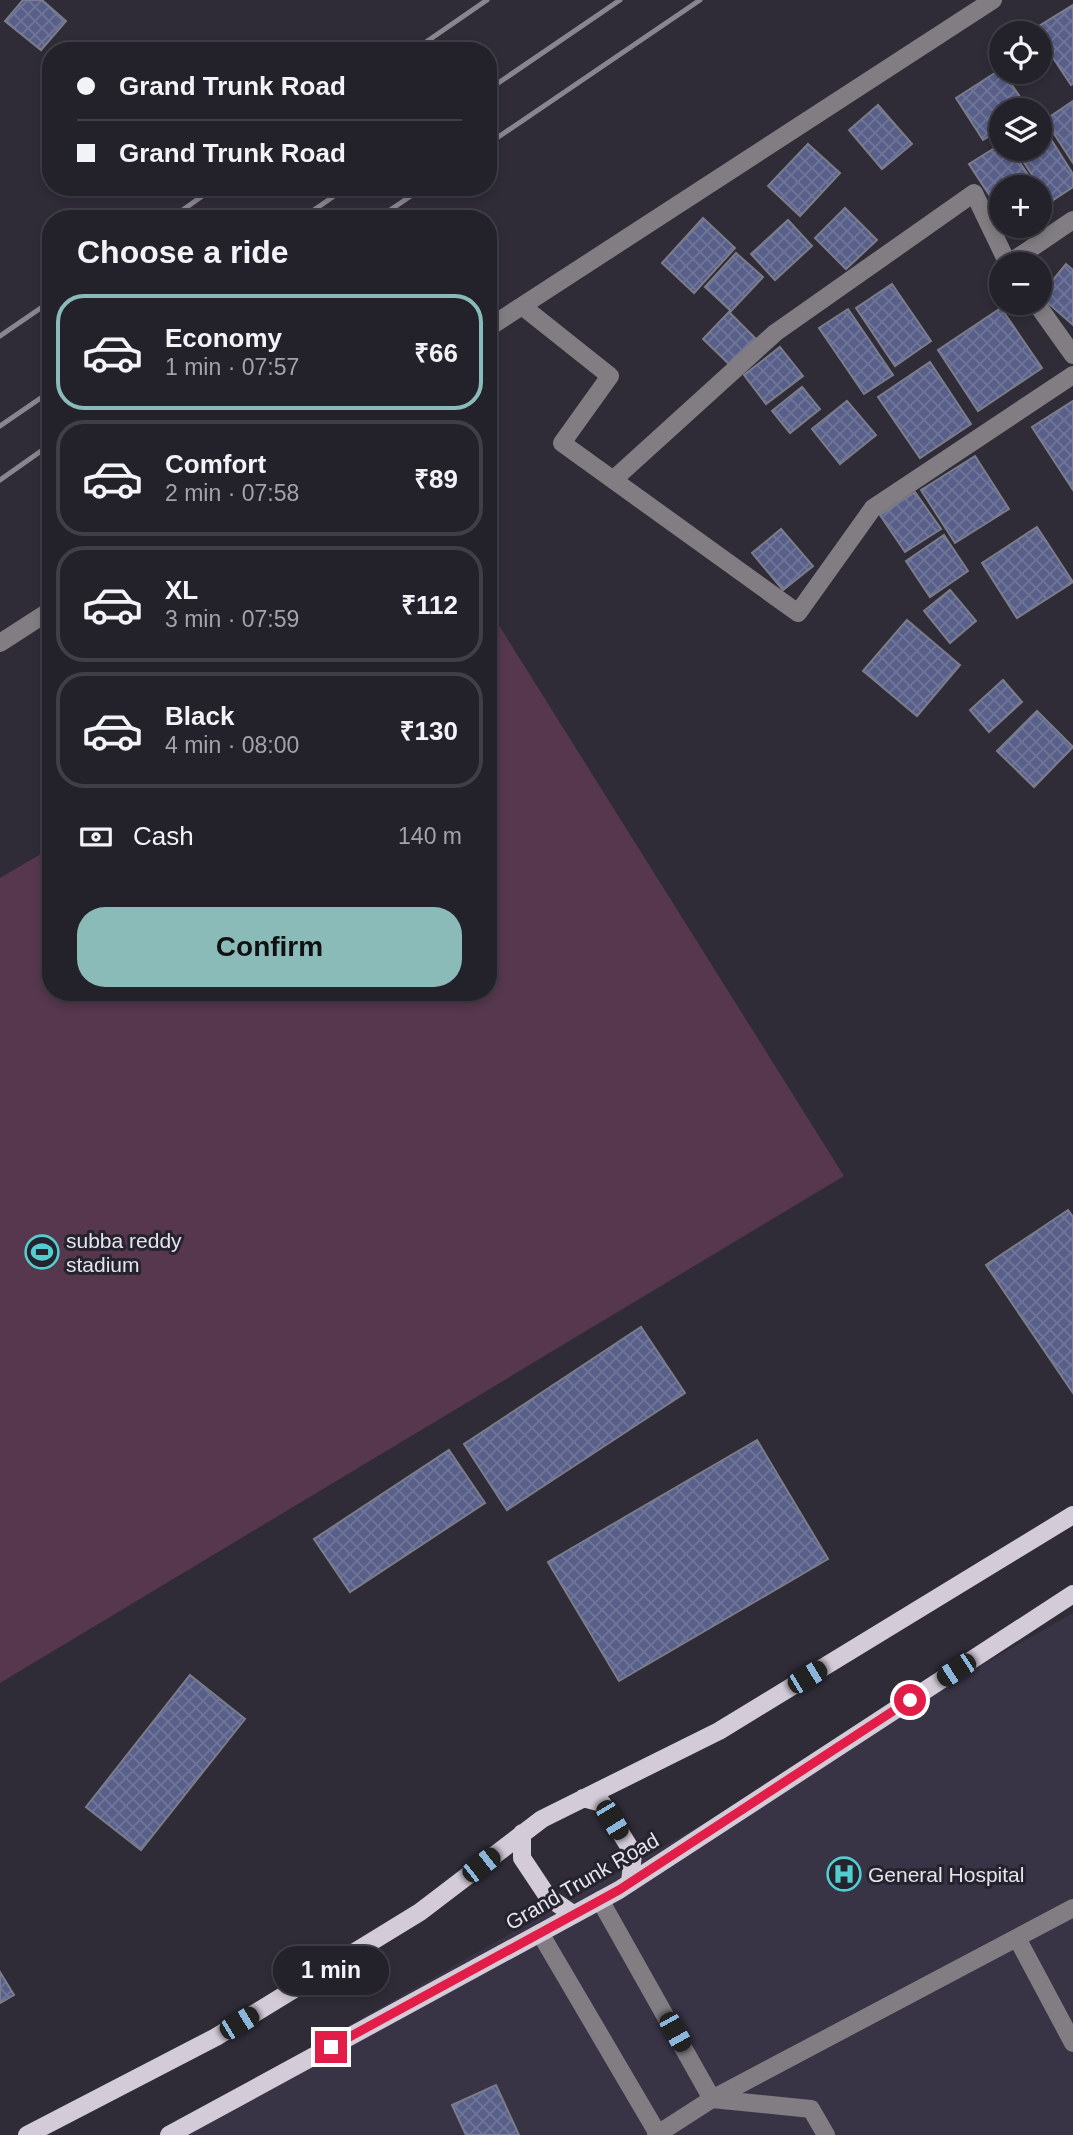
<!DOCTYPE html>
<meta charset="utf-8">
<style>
:root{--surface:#23212a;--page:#2f2e36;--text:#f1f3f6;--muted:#a3a3a8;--line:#403e47;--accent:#8bbbb9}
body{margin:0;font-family:Arial,sans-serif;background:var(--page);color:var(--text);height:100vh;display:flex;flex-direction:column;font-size:26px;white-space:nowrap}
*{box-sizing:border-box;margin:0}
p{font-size:23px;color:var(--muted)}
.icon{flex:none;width:38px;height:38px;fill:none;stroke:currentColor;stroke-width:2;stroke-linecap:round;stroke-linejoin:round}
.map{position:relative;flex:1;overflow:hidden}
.side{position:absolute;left:42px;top:210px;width:455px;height:791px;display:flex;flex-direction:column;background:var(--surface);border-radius:28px;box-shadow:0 4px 10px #0003,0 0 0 2px var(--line)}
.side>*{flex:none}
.guide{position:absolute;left:42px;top:42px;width:455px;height:154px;border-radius:28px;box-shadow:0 4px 10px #0003,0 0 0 2px var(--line);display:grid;align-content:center;height:154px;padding:0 35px;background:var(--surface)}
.buttons{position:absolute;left:989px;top:21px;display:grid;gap:14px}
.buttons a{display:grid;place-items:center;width:63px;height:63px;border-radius:50%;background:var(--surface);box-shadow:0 4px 10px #0003,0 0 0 2px var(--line);font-size:35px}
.end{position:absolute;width:32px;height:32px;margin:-16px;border:9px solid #e11d48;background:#fff;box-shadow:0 0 0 4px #fff}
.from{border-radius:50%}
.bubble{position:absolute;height:49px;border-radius:24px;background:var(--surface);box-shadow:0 4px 10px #0003,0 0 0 2px var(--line);font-size:23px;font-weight:600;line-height:49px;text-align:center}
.car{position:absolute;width:21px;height:42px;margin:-21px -10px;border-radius:9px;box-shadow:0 0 5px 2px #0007;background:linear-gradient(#222 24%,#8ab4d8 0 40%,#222 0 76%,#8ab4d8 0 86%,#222 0)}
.guide b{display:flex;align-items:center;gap:24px;height:66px;font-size:26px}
.guide b+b{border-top:2px solid var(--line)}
.guide i{width:18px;height:18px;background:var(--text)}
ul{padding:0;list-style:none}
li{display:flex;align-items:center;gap:21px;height:116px;margin:0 14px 10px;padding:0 21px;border:4px solid var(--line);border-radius:28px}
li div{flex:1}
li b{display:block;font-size:26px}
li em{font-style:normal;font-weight:600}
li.on{border-color:var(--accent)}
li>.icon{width:63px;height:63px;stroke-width:1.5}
h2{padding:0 35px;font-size:32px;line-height:84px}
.pay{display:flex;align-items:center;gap:18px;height:77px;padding:0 35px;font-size:26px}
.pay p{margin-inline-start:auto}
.primary-button{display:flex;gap:14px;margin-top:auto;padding:14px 35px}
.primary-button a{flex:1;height:80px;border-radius:28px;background:var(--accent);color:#111;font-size:28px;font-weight:600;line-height:80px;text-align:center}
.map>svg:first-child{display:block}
.built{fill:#383345}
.green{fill:#56374e}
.building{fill:url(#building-cross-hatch);stroke:#7b7d8b;stroke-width:2}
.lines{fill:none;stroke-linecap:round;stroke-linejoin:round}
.minor{stroke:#817d82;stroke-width:18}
.major{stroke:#d3cbd7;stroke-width:18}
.rail{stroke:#898690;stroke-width:5}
.route{stroke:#e11d48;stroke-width:9}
.labels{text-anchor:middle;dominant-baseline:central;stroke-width:6;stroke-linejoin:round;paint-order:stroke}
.poi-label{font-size:21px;fill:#e5e3eb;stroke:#25232e;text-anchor:start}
.street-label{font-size:21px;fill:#e5e3eb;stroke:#25232e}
</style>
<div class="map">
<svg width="1073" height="2135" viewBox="0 0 1073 2135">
<defs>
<pattern id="building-cross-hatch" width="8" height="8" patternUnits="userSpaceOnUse" patternTransform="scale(1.75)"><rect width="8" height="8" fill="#585f89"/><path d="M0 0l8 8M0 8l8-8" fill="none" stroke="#70769a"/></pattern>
</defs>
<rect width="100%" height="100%" fill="#2f2c38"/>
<path class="built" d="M1073,1613V2135H157Z"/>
<path class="green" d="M488,608L844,1176L0,1683V878L51,848V992H488Z"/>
<path class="building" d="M23,0H42L66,21L41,50L5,21Z
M1073,5V84L1071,85L1034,29Z
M1001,69L1029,110H1001V129L983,140L956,98Z
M1073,101V163L1045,120Z
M878,105L912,144L882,169L849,130Z
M1040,122L1073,174V187L1050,202L1015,149H1040Z
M808,144L840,173L800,216L768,186Z
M1001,144V149H1011L1036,187H1001V213L969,164Z
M845,208L877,240L846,269L815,238Z
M703,218L735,248L694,293L662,263Z
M788,220L812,246L775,280L751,254Z
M736,253L763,277L731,311L705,287Z
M1066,264L1073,270V325L1040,296Z
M892,284L931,341L895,366L856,308Z
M1001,308L1042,368L978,411L938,350Z
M848,309L893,375L864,394L819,328Z
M729,312L757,340L731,366L703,339Z
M780,347L803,376L766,404L744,375Z
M930,362L971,424L920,458L878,397Z
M802,387L820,409L790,433L772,411Z
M847,401L876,435L840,464L812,429Z
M1073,401V490L1032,427Z
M975,456L1009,509L955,543L921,490Z
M915,492L941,529L905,552L880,515Z
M1037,527L1073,582L1017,618L982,563Z
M781,529L813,566L783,590L752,553Z
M944,535L968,571L930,597L906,561Z
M950,590L976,621L950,643L924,611Z
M907,620L960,665L917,716L863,671Z
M1003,680L1022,702L989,732L970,710Z
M1037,711L1073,747L1034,787L997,751Z
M1068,1210L1073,1217V1393L986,1265Z
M641,1327L685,1393L507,1510L464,1444Z
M757,1440L828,1559L619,1681L548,1562Z
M449,1450L485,1503L350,1592L314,1539Z
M190,1675L245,1719L141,1850L86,1807Z
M0,1972L14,1995L0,2003Z
M496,2085L519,2135H466L452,2105Z"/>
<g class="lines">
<path class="minor" d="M1036,303L1073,355
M522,306L610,376L562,443L798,613L873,508L1073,375
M488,328L993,0
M613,480L775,333L974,193L1008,264L1073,220
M0,643L51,610
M600,1900L712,2099L811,2109L826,2135
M540,1933L658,2134
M1017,1938L1073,2043
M656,2135L712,2099L1073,1908"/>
<path class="major" d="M583,1798L602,1803L633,1853L630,1883
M522,1833V1858L548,1897L574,1915
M27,2135L216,2037L420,1912L542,1819L719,1731L1073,1515
M169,2135L619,1890L1073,1594"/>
<path class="rail" d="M413,51L487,0
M488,90L620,0
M488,144L700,0
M170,219L215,187
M301,219L347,187
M377,219L424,187
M0,336L51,301
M0,426L51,391
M0,480L51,444"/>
</g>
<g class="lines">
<path class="route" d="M331,2047L619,1890L910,1700"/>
</g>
<defs>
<symbol id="stadium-ring" viewBox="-11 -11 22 22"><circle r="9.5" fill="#25232e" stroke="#52cdd0" stroke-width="1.5"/><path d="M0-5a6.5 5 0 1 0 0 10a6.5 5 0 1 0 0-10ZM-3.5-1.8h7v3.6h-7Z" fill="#52cdd0"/></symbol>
<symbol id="hospital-ring" viewBox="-11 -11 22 22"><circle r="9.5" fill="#25232e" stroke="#52cdd0" stroke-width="1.5"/><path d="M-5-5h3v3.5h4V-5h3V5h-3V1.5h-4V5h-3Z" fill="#52cdd0"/></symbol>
</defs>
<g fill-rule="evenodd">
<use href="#stadium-ring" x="23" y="1233" width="38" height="38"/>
<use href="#hospital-ring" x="825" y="1855" width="38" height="38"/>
</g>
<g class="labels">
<g class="poi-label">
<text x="66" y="1240">subba reddy<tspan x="66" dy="24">stadium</tspan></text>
<text x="868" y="1874">General Hospital</text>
</g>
<g class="street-label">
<text transform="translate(582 1881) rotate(-30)">Grand Trunk Road</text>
</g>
</g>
</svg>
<div class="buttons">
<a><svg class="icon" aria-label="locate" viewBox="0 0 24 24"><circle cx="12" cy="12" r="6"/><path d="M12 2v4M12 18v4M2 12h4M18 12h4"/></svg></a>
<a><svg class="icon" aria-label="layers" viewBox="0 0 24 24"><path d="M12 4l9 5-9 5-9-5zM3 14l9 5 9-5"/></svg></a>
<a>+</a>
<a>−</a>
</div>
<i class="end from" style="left:910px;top:1700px"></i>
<i class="end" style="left:331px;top:2047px"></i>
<div class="bubble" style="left:273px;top:1946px;width:116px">1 min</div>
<i class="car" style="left:956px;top:1670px;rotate:237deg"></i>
<i class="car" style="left:807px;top:1677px;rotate:59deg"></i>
<i class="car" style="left:612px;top:1820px;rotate:149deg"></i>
<i class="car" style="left:481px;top:1865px;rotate:52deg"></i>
<i class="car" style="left:239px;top:2023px;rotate:59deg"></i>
<i class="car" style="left:675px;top:2032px;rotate:151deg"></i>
<div class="guide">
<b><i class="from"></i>Grand Trunk Road</b>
<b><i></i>Grand Trunk Road</b>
</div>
<section class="side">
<h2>Choose a ride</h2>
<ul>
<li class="on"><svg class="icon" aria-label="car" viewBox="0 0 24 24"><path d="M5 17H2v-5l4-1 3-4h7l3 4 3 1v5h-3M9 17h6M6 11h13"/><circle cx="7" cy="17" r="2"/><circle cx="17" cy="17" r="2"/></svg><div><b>Economy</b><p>1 min · 07:57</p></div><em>₹66</em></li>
<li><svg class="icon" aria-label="car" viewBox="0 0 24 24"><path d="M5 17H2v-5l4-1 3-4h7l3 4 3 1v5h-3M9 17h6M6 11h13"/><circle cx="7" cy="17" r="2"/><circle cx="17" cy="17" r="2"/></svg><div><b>Comfort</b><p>2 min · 07:58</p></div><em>₹89</em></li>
<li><svg class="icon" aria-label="car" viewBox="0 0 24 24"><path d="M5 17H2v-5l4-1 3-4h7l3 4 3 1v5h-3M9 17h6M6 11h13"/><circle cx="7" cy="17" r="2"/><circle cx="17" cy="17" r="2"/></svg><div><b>XL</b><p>3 min · 07:59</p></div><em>₹112</em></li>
<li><svg class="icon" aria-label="car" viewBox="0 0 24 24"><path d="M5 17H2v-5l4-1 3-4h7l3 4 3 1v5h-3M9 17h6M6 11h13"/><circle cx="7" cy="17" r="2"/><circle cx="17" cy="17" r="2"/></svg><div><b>Black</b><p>4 min · 08:00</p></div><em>₹130</em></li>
</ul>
<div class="pay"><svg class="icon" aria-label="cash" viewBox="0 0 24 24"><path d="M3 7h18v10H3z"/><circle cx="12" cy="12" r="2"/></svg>Cash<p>140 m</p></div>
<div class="primary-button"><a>Confirm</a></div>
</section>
</div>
